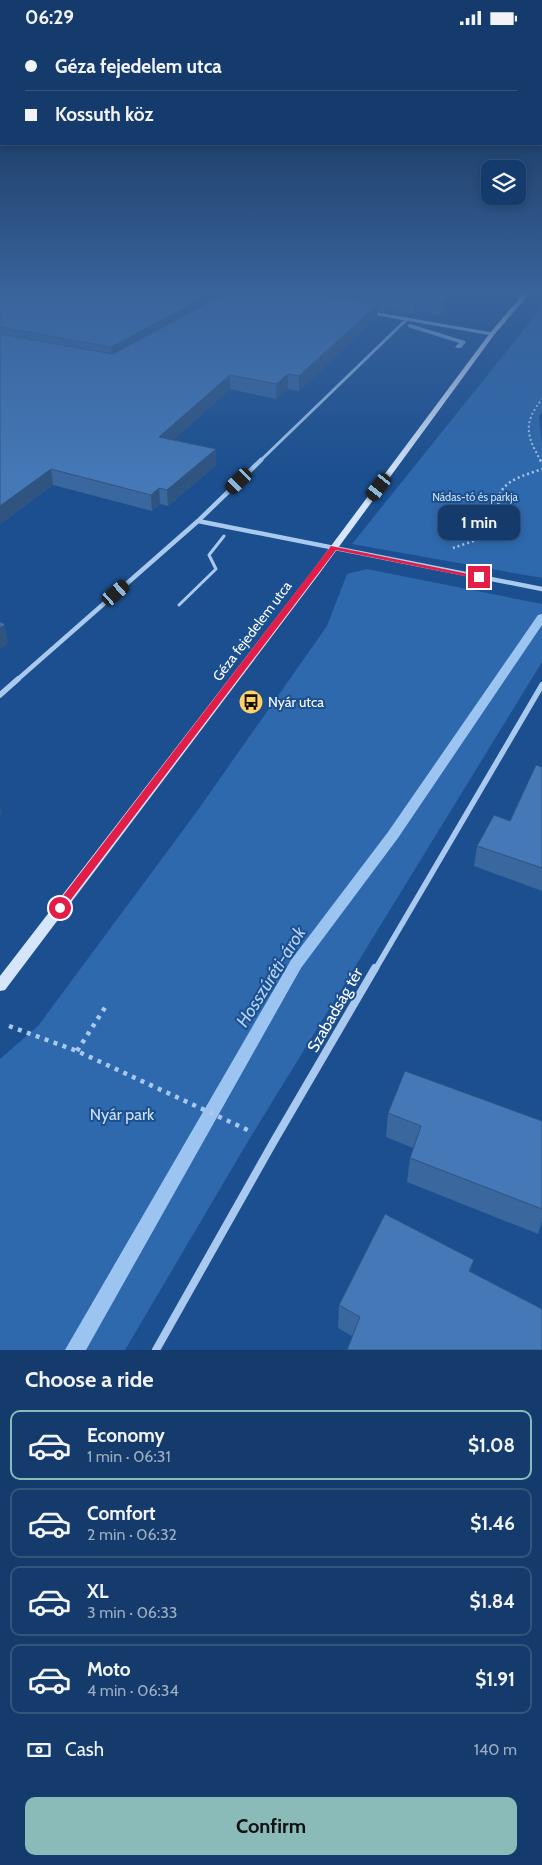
<!DOCTYPE html>
<meta charset="utf-8">
<style>
:root{--surface:#143b6b;--page:#1d4271;--text:#f1f3f6;--muted:#9dadc1;--line:#33557e;--accent:#8bbbb9}
body{margin:0;font-family:Cabin,sans-serif;background:var(--page);color:var(--text);height:100vh;display:flex;flex-direction:column;font-size:19px;white-space:nowrap}
*{box-sizing:border-box;margin:0}
p{font-size:16px;color:var(--muted)}
.icon{flex:none;width:28px;height:28px;fill:none;stroke:currentColor;stroke-width:2;stroke-linecap:round;stroke-linejoin:round}
.map{position:relative;height:1315px;overflow:hidden}
.details{display:flex;flex-direction:column;background:var(--surface);flex:1}
.details>*{flex:none}
.hud{position:absolute;left:0px;top:0px;width:542px;height:110px;box-shadow:0 2px 8px #0003,0 0 0 1px var(--line);display:grid;align-content:center;height:110px;padding:0 25px;background:var(--surface)}
.tools{position:absolute;left:481px;top:125px;display:grid;gap:10px}
.tools a{display:grid;place-items:center;width:45px;height:45px;border-radius:10px;background:var(--surface);box-shadow:0 2px 8px #0003,0 0 0 1px var(--line);font-size:25px}
.end{position:absolute;width:22px;height:22px;margin:-11px;border:6px solid #e11d48;background:#fff;box-shadow:0 0 0 2px #fff}
.from{border-radius:50%}
.bubble{position:absolute;height:35px;border-radius:10px;background:var(--surface);box-shadow:0 2px 8px #0003,0 0 0 1px var(--line);font-size:16px;font-weight:700;line-height:35px;text-align:center}
.car{position:absolute;width:15px;height:30px;margin:-15px -8px;border-radius:6px;box-shadow:0 0 4px 1px #0007;background:linear-gradient(#222 24%,#8ab4d8 0 40%,#222 0 76%,#8ab4d8 0 86%,#222 0)}
.hud b{display:flex;align-items:center;gap:18px;height:48px;font-size:19px}
.hud b+b{border-top:1px solid var(--line)}
.hud i{width:12px;height:12px;background:var(--text)}
ul{padding:0;list-style:none}
li{display:flex;align-items:center;gap:15px;height:70px;margin:0 10px 8px;padding:0 15px;border:2px solid var(--line);border-radius:10px}
li div{flex:1}
li b{display:block;font-size:19px}
li em{font-style:normal;font-weight:700}
li.current{border-color:var(--accent)}
li>.icon{width:45px;height:45px;stroke-width:1.5}
h2{padding:0 25px;font-size:22px;line-height:60px}
.pay{display:flex;align-items:center;gap:12px;height:55px;padding:0 25px;font-size:19px}
.pay p{margin-inline-start:auto}
.cta{display:flex;gap:10px;margin-top:auto;padding:10px 25px}
.cta a{flex:1;height:58px;border-radius:10px;background:var(--accent);color:#111;font-size:20px;font-weight:700;line-height:58px;text-align:center}
.status{display:flex;justify-content:space-between;align-items:center;height:35px;padding:0 25px;background:var(--surface);direction:ltr}
.status svg{height:14px;fill:currentColor}
.map>svg:first-child{display:block}
.green{fill:#2e69ad}
.lines{fill:none;stroke-linecap:round;stroke-linejoin:round}
.stream{fill:#9cc4f0;fill-rule:evenodd}
.path-far2{stroke:#a9c9ee;stroke-width:2;stroke-dasharray:2 2.5;stroke-linecap:butt}
.path-far1{stroke:#a9c9ee;stroke-width:2.5;stroke-dasharray:2 3;stroke-linecap:butt}
.path{stroke:#a9c9ee;stroke-width:4.5;stroke-dasharray:4 5.5;stroke-linecap:butt}
.lane{stroke:#a9c9ee;stroke-width:3}
.street-far3{stroke:#a9c9ee;stroke-width:3}
.street-far2{stroke:#a9c9ee;stroke-width:4.5}
.street-far1{stroke:#a9c9ee;stroke-width:5.5}
.street{stroke:#a9c9ee;stroke-width:8}
.secondary{fill:#d6e6fa;fill-rule:evenodd}
.wall{fill:#3a679d}
.shaded-wall{fill:#305480}
.building{fill:#4478b7;stroke:#305480}
.route{fill:#e11d48}
.labels{text-anchor:middle;dominant-baseline:central;stroke-width:4;stroke-linejoin:round;paint-order:stroke}
.far-park-label{font-size:11px;fill:#cfe3fa;stroke:#1b4f8f}
.street-label{font-size:14px;fill:#fff;stroke:#1b4f8f}
.poi-label{font-size:14px;fill:#fff;stroke:#1b4f8f;text-anchor:start}
.near-street-label{font-size:16px;fill:#fff;stroke:#1b4f8f}
.near-park-label{font-size:16px;fill:#cfe3fa;stroke:#1b4f8f}
.near-water-label{font-size:18px;font-style:italic;fill:#b5d3f5;stroke:#1b4f8f}
</style>
<div class="status"><b>06:29</b><svg viewBox="0 0 49 12"><path d="M0 12V9h3v3zM5 12V6h3v6zM10 12V3h3v9zM15 12V0h3v12zM26 1h20v11H26zM47 4h2v5h-2z"/></svg></div>
<div class="map">
<svg width="542" height="1315" viewBox="0 0 542 1315">
<rect width="100%" height="100%" fill="#1b4f8f"/>
<path class="green" d="M542,272V377L539,381L542,409V543L352,509Z
M367,534L542,569V627L247,1108L125,1315H0V1024L38,991L195,779L327,591L347,539Z"/>
<g class="lines">
<path class="stream" d="M410,289L465,306L466,307L461,313H457L455,312L459,308L408,292V290Z
M542,579V590L398,803L301,933L86,1315H65L291,925L388,797L538,580Z"/>
<path class="path-far2" d="M541,426C526,400 523,388 542,364"/>
<path class="path-far1" d="M540,425L542,428
M453,513C470,507 498,501 498,478C499,470 497,462 502,455C510,443 529,439 542,434"/>
<path class="path" d="M9,991L77,1016L252,1097
M77,1016L106,971"/>
<path class="lane" d="M179,570L216,534L209,520L224,501"/>
<path class="street-far3" d="M372,278L492,299
M260,426L407,284"/>
<path class="street-far2" d="M198,486L542,554
M17,645L198,486L261,425"/>
<path class="street-far1" d="M0,660L18,644
M375,935L542,650"/>
<path class="street" d="M156,1315L274,1106L375,933"/>
<path class="secondary" d="M523,259H529L494,300L319,539L5,955L0,956V941L313,535L490,298Z"/>
</g>
<path class="wall" d="M0,259H464L441,280L417,276L414,279L386,274L384,277L378,276L377,282L299,356L288,354L276,364L230,354L173,405L216,430L168,471L160,469L152,476L53,450L0,489Z
M542,732V856L474,831L477,811L510,786Z
M388,1078L542,1086V1186L538,1199L407,1147L410,1123L413,1113L386,1102Z
M474,1225L352,1301L338,1293L339,1270Z"/>
<path class="shaded-wall" d="M210,259H234L112,326L111,312Z
M451,259H464L441,280L442,267Z
M387,261L386,274L384,277V263Z
M418,263L417,276L414,279L415,266Z
M378,269L377,282L299,356V341Z
M288,339V354L276,364V349Z
M230,340V354L160,418L159,402Z
M216,414V430L168,471L167,455Z
M51,434L53,450L0,489V471Z
M159,453L160,469L152,476L151,460Z
M5,589L8,608L0,615V593Z
M0,770L2,779L0,780Z
M474,1225L468,1248L469,1236Z"/>
<path class="building" d="M0,259H210L111,312L0,292Z
M224,259H318L378,269L299,341L288,339L276,349L230,340L159,402L216,414L167,455L159,453L151,460L51,434L0,471V299L113,319Z
M357,259H451L442,267L418,263L415,266L387,261L384,263Z
M0,587L5,589L0,593Z
M536,730L542,732V833L477,811L494,780L510,786Z
M405,1036L542,1086V1174L410,1123L421,1091L388,1078Z
M385,1179L474,1225L469,1236L542,1274V1315H347L360,1282L339,1270Z"/>
<linearGradient id="sky" x2="0" y2="1"><stop stop-color="#0f2b4f"/><stop offset="0.58" stop-color="#39639b"/><stop offset="1" stop-color="#39639b" stop-opacity="0"/></linearGradient>
<rect width="542" height="443" fill="url(#sky)"/>
<path class="route" d="M331,511L483,542L479,544L336,515L63,875H56V870Z"/>
<defs>
<symbol id="bus-disc" viewBox="-11 -11 22 22"><circle r="9.5" fill="#ffd166" stroke="#1b4f8f"/><path d="M-5-6H5V4H4V6H2V4H-2V6H-4V4H-5ZM-3.5-4V0h7V-4ZM-3.5 1.2v1.5H-2V1.2ZM2 1.2v1.5H3.5V1.2Z" fill="#111"/></symbol>
</defs>
<g fill-rule="evenodd">
<use href="#bus-disc" x="237" y="653" width="28" height="28"/>
</g>
<g class="labels">
<g class="far-park-label">
<text x="475" y="462">Nádas-tó és parkja</text>
</g>
<g class="street-label">
<text transform="translate(252 596) rotate(-53)">Géza fejedelem utca</text>
</g>
<g class="poi-label">
<text x="268" y="667">Nyár utca</text>
</g>
<g class="near-street-label">
<text transform="translate(335 975) rotate(-60)">Szabadság tér</text>
</g>
<g class="near-park-label">
<text x="122" y="1079">Nyár park</text>
</g>
<g class="near-water-label">
<text transform="translate(271 942) rotate(-58)">Hosszúréti-árok</text>
</g>
</g>
</svg>
<div class="tools">
<a><svg class="icon" aria-label="layers" viewBox="0 0 24 24"><path d="M12 4l9 5-9 5-9-5zM3 14l9 5 9-5"/></svg></a>
</div>
<i class="end from" style="left:60px;top:873px"></i>
<i class="end" style="left:479px;top:542px"></i>
<div class="bubble" style="left:438px;top:470px;width:82px">1 min</div>
<i class="car" style="left:239px;top:446px;rotate:226deg"></i>
<i class="car" style="left:379px;top:452px;rotate:217deg"></i>
<i class="car" style="left:116px;top:558px;rotate:49deg"></i>
<div class="hud">
<b><i class="from"></i>Géza fejedelem utca</b>
<b><i></i>Kossuth köz</b>
</div>
</div>
<section class="details">
<h2>Choose a ride</h2>
<ul>
<li class="current"><svg class="icon" aria-label="car" viewBox="0 0 24 24"><path d="M5 17H2v-5l4-1 3-4h7l3 4 3 1v5h-3M9 17h6M6 11h13"/><circle cx="7" cy="17" r="2"/><circle cx="17" cy="17" r="2"/></svg><div><b>Economy</b><p>1 min · 06:31</p></div><em>$1.08</em></li>
<li><svg class="icon" aria-label="car" viewBox="0 0 24 24"><path d="M5 17H2v-5l4-1 3-4h7l3 4 3 1v5h-3M9 17h6M6 11h13"/><circle cx="7" cy="17" r="2"/><circle cx="17" cy="17" r="2"/></svg><div><b>Comfort</b><p>2 min · 06:32</p></div><em>$1.46</em></li>
<li><svg class="icon" aria-label="car" viewBox="0 0 24 24"><path d="M5 17H2v-5l4-1 3-4h7l3 4 3 1v5h-3M9 17h6M6 11h13"/><circle cx="7" cy="17" r="2"/><circle cx="17" cy="17" r="2"/></svg><div><b>XL</b><p>3 min · 06:33</p></div><em>$1.84</em></li>
<li><svg class="icon" aria-label="car" viewBox="0 0 24 24"><path d="M5 17H2v-5l4-1 3-4h7l3 4 3 1v5h-3M9 17h6M6 11h13"/><circle cx="7" cy="17" r="2"/><circle cx="17" cy="17" r="2"/></svg><div><b>Moto</b><p>4 min · 06:34</p></div><em>$1.91</em></li>
</ul>
<div class="pay"><svg class="icon" aria-label="cash" viewBox="0 0 24 24"><path d="M3 7h18v10H3z"/><circle cx="12" cy="12" r="2"/></svg>Cash<p>140 m</p></div>
<div class="cta"><a>Confirm</a></div>
</section>
